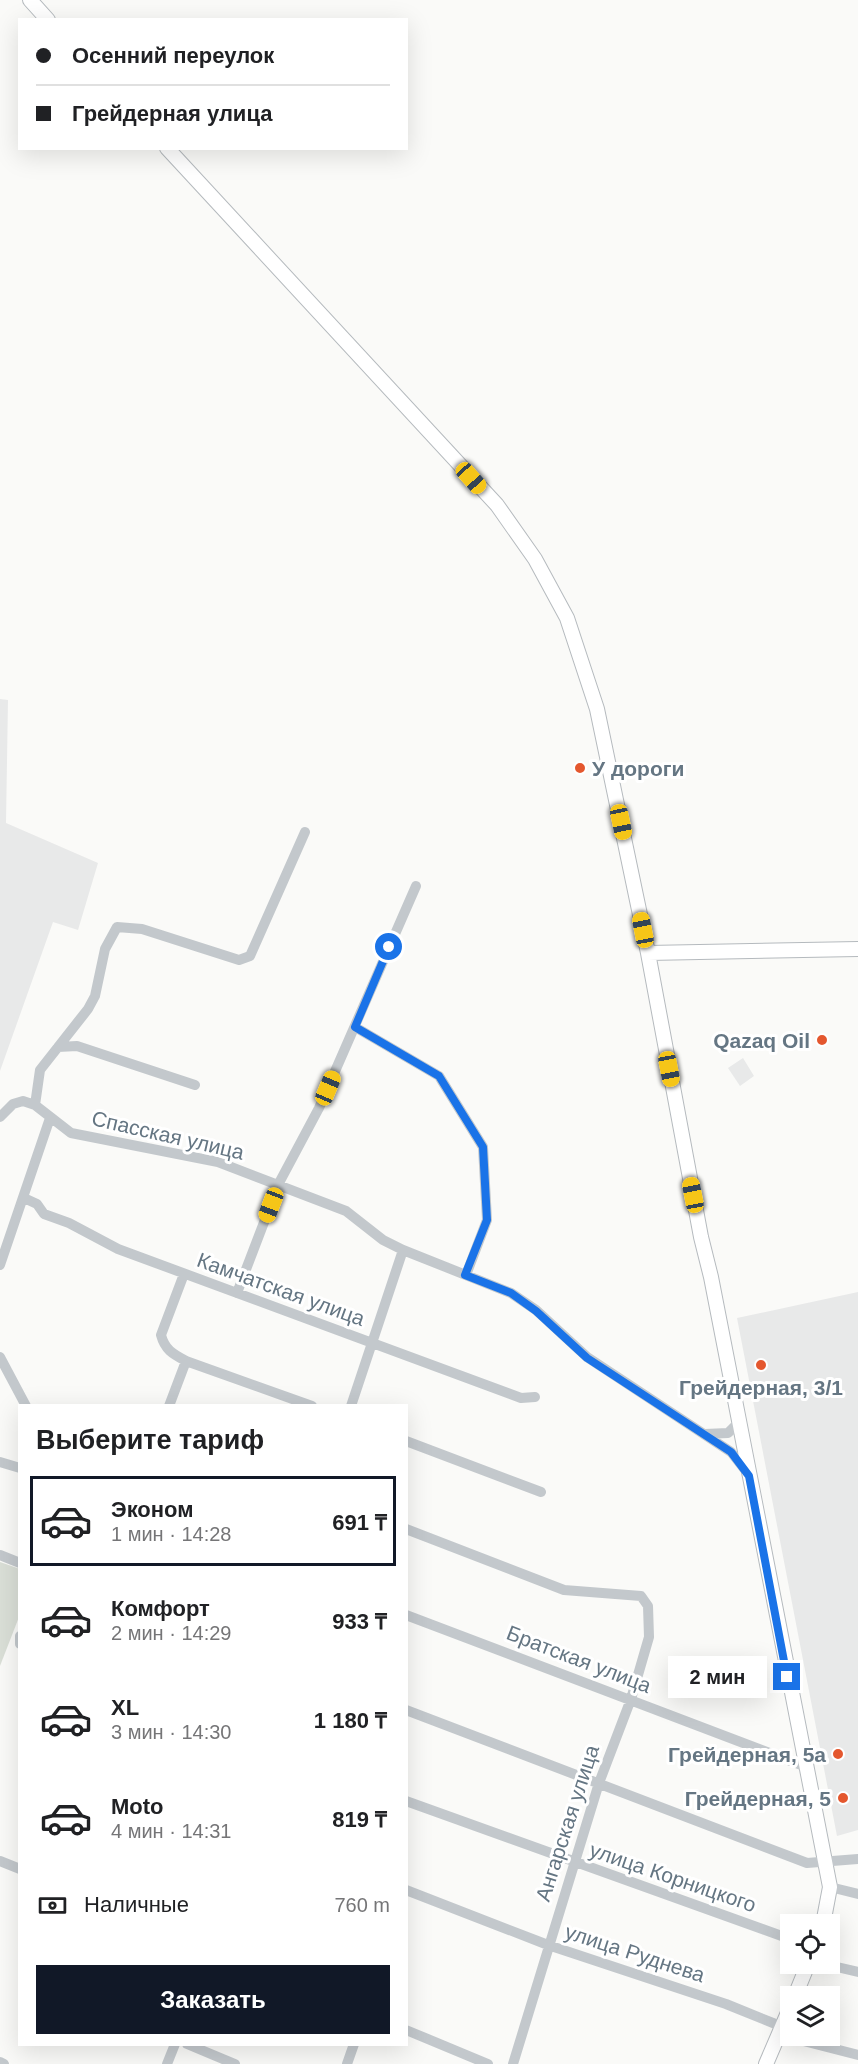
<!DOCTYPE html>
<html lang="ru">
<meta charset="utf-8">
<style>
:root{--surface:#fff;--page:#f2f2f2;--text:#202124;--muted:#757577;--line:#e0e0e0;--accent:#111827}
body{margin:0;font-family:Arial,sans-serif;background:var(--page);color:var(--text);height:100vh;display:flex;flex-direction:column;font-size:22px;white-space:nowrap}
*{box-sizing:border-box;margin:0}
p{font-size:20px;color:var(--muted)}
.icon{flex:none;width:33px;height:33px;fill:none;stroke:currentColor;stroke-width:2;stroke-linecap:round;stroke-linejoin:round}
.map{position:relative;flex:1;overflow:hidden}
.sheet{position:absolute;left:18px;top:1404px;width:390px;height:642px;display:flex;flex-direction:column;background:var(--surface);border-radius:0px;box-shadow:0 6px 24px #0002}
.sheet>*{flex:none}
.guide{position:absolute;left:18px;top:18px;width:390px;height:132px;border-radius:0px;box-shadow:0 6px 24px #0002;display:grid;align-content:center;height:132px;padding:0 18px;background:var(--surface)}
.tools{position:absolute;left:780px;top:1914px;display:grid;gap:12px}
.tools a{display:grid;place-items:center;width:60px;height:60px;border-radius:0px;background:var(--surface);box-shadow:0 6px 24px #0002;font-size:30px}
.end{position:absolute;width:27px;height:27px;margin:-14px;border:8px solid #1a73e8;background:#fff;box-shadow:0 0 0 3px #fff}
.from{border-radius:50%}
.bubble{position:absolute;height:42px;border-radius:0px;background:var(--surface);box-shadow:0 6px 24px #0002;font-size:20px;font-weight:700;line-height:42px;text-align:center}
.car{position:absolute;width:18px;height:36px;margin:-18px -9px;border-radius:8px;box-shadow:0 0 4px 2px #0007;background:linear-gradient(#f5c518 24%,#345 0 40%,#f5c518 0 76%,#345 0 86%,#f5c518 0)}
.guide b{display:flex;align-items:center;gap:21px;height:57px;font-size:22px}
.guide b+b{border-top:2px solid var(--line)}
.guide i{width:15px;height:15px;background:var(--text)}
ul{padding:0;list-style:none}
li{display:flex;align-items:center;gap:18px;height:90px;margin:0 12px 9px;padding:0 6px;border:3px solid transparent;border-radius:0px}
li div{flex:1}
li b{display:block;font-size:22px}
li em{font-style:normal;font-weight:700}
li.active{border-color:var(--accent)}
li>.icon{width:54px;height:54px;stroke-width:1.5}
h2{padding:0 18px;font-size:27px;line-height:72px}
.pay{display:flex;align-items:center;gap:15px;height:66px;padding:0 18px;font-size:22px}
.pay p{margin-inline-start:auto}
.action{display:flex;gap:12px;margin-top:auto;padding:12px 18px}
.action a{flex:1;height:69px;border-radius:0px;background:var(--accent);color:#fff;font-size:24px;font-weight:700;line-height:69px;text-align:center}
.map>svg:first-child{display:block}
.built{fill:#e8e9e9}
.green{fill:#dadfd7}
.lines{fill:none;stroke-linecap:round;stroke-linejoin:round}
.major-casing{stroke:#b5babe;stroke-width:16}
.minor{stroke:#c3c8cc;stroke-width:10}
.major{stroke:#fff;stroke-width:14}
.route{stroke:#1a73e8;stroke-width:8}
.poi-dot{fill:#e4572e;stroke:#fff;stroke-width:2}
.labels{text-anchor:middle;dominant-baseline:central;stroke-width:6;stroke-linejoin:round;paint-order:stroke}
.poi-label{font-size:21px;font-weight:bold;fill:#657683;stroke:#fff;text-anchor:end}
.street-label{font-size:21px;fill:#657683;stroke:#fff}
</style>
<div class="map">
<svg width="858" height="2064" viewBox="0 0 858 2064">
<rect width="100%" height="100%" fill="#fafaf8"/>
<path class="built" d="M0,699L8,700L6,823L98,863L78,930L53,922L0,1071Z
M743,1058L754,1076L740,1086L728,1068Z
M858,1292V1830L837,1836L737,1318Z"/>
<path class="green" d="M0,1562L20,1569L19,1617L0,1666Z"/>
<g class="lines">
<defs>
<path id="major" d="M30,0L48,20
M167,148L497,505L535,559L567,618L597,709L648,953L701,1237L711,1277L830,1887L823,1924
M648,953L858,949
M795,1996L808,1964
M766,2064L790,2008"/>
</defs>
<use href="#major" class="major-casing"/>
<path class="minor" d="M355,1027L439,1076L483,1147L487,1220L466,1275
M58,1047L77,1046L195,1085
M35,1105L40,1070L88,1009L95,996L105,949L117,927L142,929L239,960L250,956L305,832
M0,1117L13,1104L23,1101L35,1105L71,1133L218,1162L346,1211L383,1240L403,1250L511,1293L536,1310L587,1357L731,1452L749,1475
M24,1198L37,1204L44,1214L69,1223L118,1249L521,1398L535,1397
M0,1265L50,1118
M184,1274L161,1335C165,1350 173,1354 186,1361L312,1406
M237,1293L279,1183L319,1108L416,886
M0,1357L26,1406
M169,1406L186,1361
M351,1406L403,1250
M705,1434L728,1433L739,1422
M406,1441L541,1492
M0,1462L20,1468
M406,1529L564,1590L641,1596L648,1606L649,1637L631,1699L599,1783L513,2064
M0,1555L20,1563
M406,1615L804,1766
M20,1636V1644
M406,1710L807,1863L858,1859
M406,1801L790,1939
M0,1861L20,1869
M830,1887L858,1894
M406,1890L548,1945L726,2004L783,2027
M824,1964L858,1972
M406,2030L488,2064
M780,2035L858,2055
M187,2044L235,2064
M0,2062L4,2064
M167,2064L175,2044
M347,2064L354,2044"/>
<use href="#major" class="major"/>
</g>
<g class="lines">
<path class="route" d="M389,947L355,1027L439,1076L483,1147L487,1220L465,1275L511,1293L536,1311L587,1358L731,1452L749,1476L787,1677"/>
</g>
<g class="poi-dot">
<circle cx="580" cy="768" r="6"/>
<circle cx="822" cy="1040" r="6"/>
<circle cx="761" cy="1365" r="6"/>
<circle cx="838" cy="1754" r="6"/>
<circle cx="843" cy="1798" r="6"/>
</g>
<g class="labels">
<g class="poi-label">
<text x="592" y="768" text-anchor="start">У дороги</text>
<text x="810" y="1040">Qazaq Oil</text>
<text x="761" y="1387" text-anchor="middle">Грейдерная, 3/1</text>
<text x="826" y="1754">Грейдерная, 5а</text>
<text x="831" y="1798">Грейдерная, 5</text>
</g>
<g class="street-label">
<text transform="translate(168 1135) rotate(13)">Спасская улица</text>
<text transform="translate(281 1289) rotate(20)">Камчатская улица</text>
<text transform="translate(579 1659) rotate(21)">Братская улица</text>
<text transform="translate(567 1823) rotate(-72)">Ангарская улица</text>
<text transform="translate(673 1877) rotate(19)">улица Корницкого</text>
<text transform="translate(635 1953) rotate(18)">улица Руднева</text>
</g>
</g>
</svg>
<div class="tools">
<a><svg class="icon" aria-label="locate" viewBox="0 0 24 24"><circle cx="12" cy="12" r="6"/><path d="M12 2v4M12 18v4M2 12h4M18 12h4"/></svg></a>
<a><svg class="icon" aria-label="layers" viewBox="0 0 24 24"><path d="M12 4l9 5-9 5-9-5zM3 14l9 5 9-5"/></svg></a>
</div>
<i class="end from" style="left:389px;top:947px"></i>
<i class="end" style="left:787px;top:1677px"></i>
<div class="bubble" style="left:668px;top:1656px;width:99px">2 мин</div>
<i class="car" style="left:471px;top:478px;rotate:138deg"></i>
<i class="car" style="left:621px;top:822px;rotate:168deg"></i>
<i class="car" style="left:643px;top:930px;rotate:349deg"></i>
<i class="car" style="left:669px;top:1069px;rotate:169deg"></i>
<i class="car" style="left:328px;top:1088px;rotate:23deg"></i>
<i class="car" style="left:693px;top:1195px;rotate:349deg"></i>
<i class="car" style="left:271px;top:1205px;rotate:201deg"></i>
<div class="guide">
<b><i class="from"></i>Осенний переулок</b>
<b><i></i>Грейдерная улица</b>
</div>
<section class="sheet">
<h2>Выберите тариф</h2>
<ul>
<li class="active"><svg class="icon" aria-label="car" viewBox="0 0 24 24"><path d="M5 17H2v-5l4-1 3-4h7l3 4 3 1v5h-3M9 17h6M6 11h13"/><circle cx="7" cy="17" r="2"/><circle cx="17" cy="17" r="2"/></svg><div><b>Эконом</b><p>1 мин · 14:28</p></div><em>691 ₸</em></li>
<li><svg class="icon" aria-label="car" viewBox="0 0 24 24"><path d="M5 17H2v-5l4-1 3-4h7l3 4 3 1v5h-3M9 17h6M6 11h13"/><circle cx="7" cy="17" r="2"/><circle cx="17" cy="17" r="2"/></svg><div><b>Комфорт</b><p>2 мин · 14:29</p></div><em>933 ₸</em></li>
<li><svg class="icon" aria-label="car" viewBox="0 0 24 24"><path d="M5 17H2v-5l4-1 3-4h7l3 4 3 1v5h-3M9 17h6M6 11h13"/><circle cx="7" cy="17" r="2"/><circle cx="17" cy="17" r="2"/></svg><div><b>XL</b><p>3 мин · 14:30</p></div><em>1 180 ₸</em></li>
<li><svg class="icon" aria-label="car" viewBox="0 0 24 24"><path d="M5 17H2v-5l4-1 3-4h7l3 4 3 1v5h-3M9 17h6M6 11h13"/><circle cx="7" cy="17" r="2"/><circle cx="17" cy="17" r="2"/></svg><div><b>Moto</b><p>4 мин · 14:31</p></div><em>819 ₸</em></li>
</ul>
<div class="pay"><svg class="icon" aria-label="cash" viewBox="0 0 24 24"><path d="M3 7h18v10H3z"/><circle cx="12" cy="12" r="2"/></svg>Наличные<p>760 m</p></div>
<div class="action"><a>Заказать</a></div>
</section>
</div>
